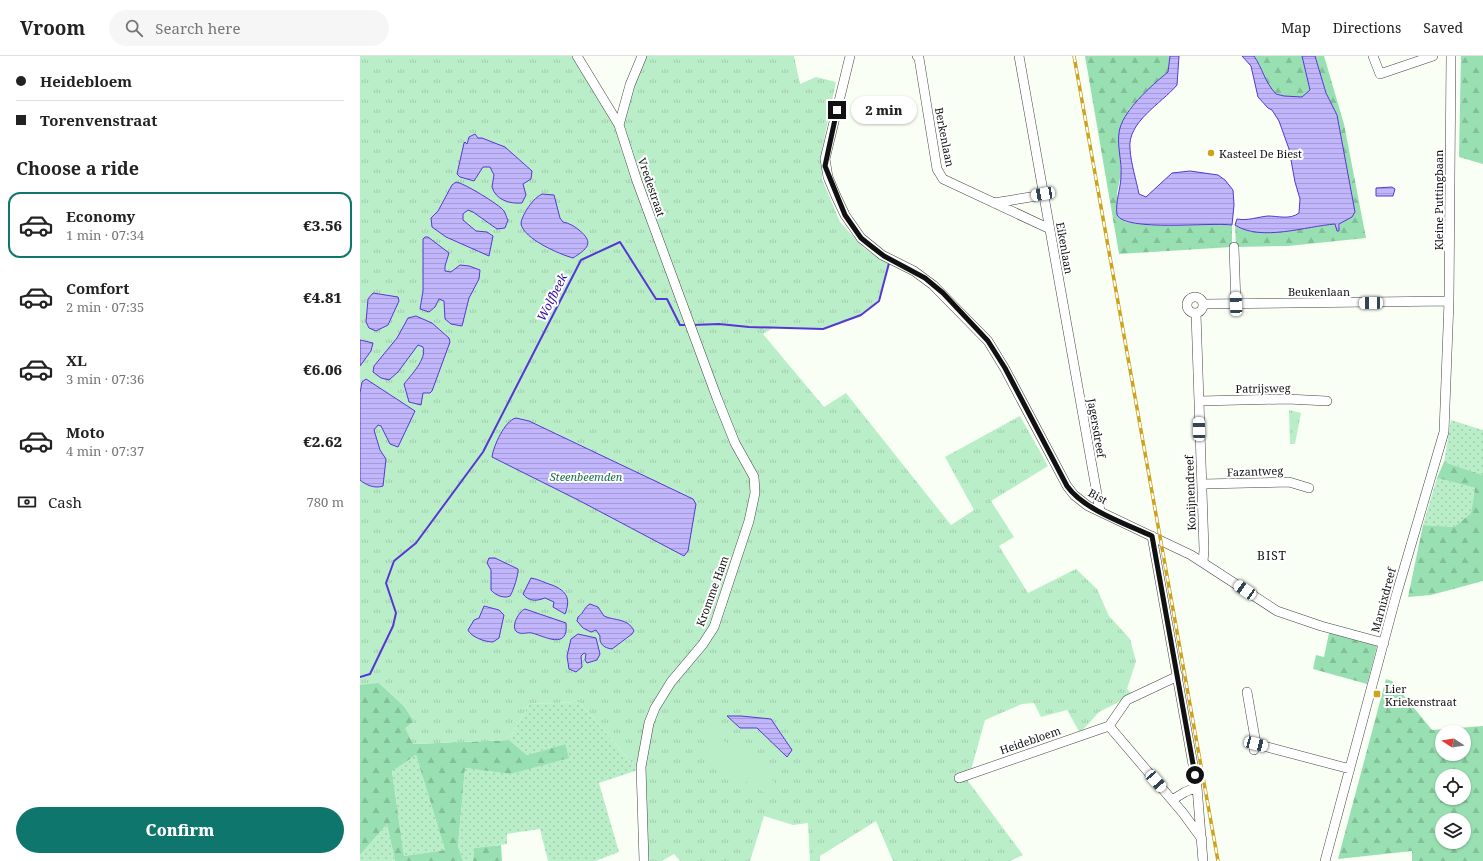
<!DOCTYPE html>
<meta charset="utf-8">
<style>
:root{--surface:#fff;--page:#f6f6f6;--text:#222;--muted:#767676;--line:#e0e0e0;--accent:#0f766e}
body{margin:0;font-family:"Noto Serif",serif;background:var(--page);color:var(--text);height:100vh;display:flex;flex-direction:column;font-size:15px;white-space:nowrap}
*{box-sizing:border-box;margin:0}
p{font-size:13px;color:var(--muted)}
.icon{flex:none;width:22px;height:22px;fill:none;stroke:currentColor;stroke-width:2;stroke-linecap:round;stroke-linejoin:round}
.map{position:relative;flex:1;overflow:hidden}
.panel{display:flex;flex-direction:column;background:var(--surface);width:360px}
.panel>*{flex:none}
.banner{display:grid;align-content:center;height:88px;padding:0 16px;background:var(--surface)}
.needle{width:26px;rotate:282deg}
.fabs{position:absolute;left:1075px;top:669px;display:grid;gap:8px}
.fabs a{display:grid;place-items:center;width:36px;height:36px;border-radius:50%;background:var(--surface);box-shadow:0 1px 3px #0004;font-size:20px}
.end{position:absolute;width:18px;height:18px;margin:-9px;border:5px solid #111;background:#fff;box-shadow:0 0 0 2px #fff}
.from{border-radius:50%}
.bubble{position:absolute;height:28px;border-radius:14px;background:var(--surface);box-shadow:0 1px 3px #0004;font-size:13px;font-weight:800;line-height:28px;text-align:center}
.car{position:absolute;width:12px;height:24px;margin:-12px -6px;border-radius:5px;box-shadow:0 0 3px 1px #0007;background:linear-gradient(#fff 24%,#345 0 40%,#fff 0 76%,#345 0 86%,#fff 0)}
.banner b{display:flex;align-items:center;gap:14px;height:38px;font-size:15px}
.banner b+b{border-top:1px solid var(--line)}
.banner i{width:10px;height:10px;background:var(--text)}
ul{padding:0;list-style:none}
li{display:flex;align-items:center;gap:12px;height:66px;margin:0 8px 6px;padding:0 8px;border:2px solid transparent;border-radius:12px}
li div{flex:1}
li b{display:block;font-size:15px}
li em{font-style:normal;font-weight:800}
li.current{border-color:var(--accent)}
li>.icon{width:36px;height:36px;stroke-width:1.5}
h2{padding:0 16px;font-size:18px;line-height:48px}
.pay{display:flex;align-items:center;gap:10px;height:44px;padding:0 16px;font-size:15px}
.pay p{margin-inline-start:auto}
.cta{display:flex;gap:8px;margin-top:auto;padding:8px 16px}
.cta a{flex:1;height:46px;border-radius:24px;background:var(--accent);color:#fff;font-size:16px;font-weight:800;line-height:46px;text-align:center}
header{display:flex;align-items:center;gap:24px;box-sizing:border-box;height:56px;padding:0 20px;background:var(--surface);border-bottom:1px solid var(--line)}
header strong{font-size:19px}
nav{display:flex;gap:22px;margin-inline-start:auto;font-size:14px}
.search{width:280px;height:36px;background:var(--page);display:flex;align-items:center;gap:10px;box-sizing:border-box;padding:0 14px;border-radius:22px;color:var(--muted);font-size:15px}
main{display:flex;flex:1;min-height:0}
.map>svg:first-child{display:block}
.grass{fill:url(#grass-dots)}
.forest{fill:url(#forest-firs);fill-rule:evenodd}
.park{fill:url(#park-tufts)}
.garden{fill:#baeec9}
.water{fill:url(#water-rules);stroke:#5736d7}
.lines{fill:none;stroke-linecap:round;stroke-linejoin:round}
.stream{stroke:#5736d7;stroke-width:2}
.minor-casing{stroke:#444;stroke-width:10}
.minor{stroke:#fff;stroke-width:9}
.rail-casing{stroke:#cda21d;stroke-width:3.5}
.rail{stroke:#fff;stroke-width:2;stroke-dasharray:6;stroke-linecap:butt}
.route{stroke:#111;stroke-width:5}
.poi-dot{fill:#cda21d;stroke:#fff;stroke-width:1.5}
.labels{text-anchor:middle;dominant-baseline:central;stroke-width:4;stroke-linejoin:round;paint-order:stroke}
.street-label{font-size:11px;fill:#111;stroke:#fff}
.poi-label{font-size:11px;fill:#111;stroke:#fff;text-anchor:start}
.park-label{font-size:11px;font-style:italic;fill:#1b6f4d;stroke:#fff}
.water-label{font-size:12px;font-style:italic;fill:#350fae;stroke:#fff}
.neighbourhood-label{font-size:12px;letter-spacing:1px;fill:#111;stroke:#fff}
</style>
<header>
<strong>Vroom</strong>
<div class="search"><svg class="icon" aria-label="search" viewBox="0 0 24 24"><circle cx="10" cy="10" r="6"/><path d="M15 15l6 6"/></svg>Search here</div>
<nav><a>Map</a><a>Directions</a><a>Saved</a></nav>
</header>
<main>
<section class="panel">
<div class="banner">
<b><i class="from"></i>Heidebloem</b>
<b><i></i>Torenvenstraat</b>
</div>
<h2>Choose a ride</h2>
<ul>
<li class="current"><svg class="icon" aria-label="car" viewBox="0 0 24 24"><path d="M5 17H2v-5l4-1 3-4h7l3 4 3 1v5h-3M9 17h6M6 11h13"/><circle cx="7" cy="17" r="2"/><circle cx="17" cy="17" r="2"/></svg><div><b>Economy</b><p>1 min · 07:34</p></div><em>€3.56</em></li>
<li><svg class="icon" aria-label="car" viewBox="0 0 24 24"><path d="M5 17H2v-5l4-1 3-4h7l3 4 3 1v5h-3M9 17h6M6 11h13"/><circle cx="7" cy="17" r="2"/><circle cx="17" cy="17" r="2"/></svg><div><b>Comfort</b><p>2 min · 07:35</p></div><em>€4.81</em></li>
<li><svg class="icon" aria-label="car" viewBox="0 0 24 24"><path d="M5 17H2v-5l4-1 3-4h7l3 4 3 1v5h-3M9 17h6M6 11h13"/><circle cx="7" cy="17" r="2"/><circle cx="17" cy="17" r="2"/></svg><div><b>XL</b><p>3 min · 07:36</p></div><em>€6.06</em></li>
<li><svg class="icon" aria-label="car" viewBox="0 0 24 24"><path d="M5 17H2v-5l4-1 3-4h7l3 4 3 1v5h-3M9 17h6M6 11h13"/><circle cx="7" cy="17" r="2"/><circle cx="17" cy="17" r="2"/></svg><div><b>Moto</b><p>4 min · 07:37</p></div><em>€2.62</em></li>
</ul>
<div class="pay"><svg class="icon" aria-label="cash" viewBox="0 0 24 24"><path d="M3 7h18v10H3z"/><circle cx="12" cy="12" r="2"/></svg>Cash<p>780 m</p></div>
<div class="cta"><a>Confirm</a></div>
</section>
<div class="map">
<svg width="1123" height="805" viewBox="0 0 1123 805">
<defs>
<pattern id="grass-dots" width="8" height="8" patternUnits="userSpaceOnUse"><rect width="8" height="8" fill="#baeec9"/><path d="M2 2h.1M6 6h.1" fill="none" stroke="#9fcbac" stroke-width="1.8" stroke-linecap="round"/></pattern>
<pattern id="forest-firs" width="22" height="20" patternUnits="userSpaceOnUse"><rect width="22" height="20" fill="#98e0b1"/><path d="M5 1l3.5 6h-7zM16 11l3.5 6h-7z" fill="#82bf97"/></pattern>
<pattern id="park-tufts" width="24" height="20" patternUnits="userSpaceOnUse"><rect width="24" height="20" fill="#baeec9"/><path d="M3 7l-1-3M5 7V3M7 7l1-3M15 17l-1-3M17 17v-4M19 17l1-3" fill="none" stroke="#9fcbac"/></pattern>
<pattern id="water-rules" width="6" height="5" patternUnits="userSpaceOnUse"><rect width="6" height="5" fill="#c1b5fb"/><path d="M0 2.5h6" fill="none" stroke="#a59bd6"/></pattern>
</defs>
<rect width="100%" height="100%" fill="#f9fff5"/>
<path class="grass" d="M1091,364L1123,374V419L1084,406Z
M1077,422L1115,432L1111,457L1094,471L1063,469Z
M219,646L278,714L239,727L259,796L235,805H188L180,773L147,778V788L114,792L113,805H103L98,790L105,712L150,718L205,688L167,699L149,684L169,648Z
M56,699L85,794L44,800L32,714Z
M27,768L35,805H0V799Z"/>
<path class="forest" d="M725,0H810L808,16L770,52L761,68L759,77L761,118L757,137L758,161L766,166L780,168L872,169V191L759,198Z
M894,0H942L950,34L942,42C900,42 912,25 894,0Z
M955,0H964L984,68L1006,182L928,190L876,191L875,169C901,186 946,170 976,168L980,171V166L994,156L977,59L966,37Z
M1101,0H1123V108L1099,101Z
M1084,406L1123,419V525L1071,539L1048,541L1063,469L1094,471L1111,457L1115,432L1077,422Z
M969,577L1017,590L1007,628L953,613L956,599L964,601Z
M0,594L19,627L44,650L54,665L53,688L149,684L167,699L205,688L209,702L150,718L105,712L98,790L103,805H35L27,768L0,799ZM56,699L85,794L44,800L32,715Z
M1026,623L1032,625L1072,674L1123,670V805H1052V795L978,803ZM1082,676H1104V698H1082ZM1082,720H1104V742H1082ZM1082,764H1104V786H1082Z
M141,789L142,805H113L114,792Z"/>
<path class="park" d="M0,0H217L254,68L262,49L261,43L277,0H434L440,28L456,21L476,26L462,93V123L480,166L504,192L530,209L518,244L500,261L462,272H413L403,278L464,351L486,337L591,469L614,454L585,401L660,360L688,410L631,445L654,481L639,490L668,537L716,513L737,533L749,560L770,583L776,605L767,633L773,639L739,656L720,677L707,654L681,661L674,647L662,648L625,664L608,725L663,799L650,805H533L516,765L460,800V805H450L448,767L433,769L404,760L390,805H320L314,798L302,805H286L278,714L219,646L169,648L149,684L53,688L45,672L54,665L44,650L19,627L0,629Z
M929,354L941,357L935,388H930Z"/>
<path class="garden" d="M352,666L360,683L384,696L410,720L422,738L413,742L342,699L346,688L342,678Z"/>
<path class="water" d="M810,0H819L817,29C801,48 767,66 770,93C771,108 776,123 779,138L786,141L812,117L830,115L858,119L865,124L873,134L874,149L872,169C850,166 766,176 757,159C755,145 761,133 761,119C762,105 757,91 759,77C761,56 792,29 808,16Z
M882,0H894C903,13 904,25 916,38L924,40L942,41L950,34L942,0H955L966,37L977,59L995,156L992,161L979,168V175H977L975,168C947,170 901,186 875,169L877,163C888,165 897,161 908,160C918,160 930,164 939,157L940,143L935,126L929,93L919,65L912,54L908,52L898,41L891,10Z
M115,78L118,82H122L145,91L172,115L171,123L163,128L166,139L162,147C149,148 136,144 132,131L134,119L130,111H123L114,125L100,121L97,118L104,87L105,86L107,88L109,81Z
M96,126C104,127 140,149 144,155C146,158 146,161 148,164L145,172L137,173L113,156L108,154L103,158V164L116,175L127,176L133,180L129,200L86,181L72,171L71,162L78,155L92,129Z
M1032,131L1035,133L1033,140H1016V132Z
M182,138L194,139L200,162L203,166C209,167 214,170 219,174C235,187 227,193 213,202C199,198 164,183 161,168C161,163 165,157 167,153C172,146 175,142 182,138Z
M65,181H68L89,197L85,210V215L91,216L100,209L109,210L120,214L119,223L109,242L102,270L91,268L85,263L84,245L79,243L75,251L69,256L60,253L63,235V183Z
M13,237L38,241L39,245L28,269L16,275L9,272L6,266L8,243Z
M56,260L72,267L89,282L90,286L72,335L70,337H63L61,349L49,346L44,328C51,319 67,303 63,291L58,289L38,316L29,324L21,322L13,316L14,310L37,282L48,262Z
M0,284L13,287L11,295L0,310Z
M6,323L55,355L38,391L30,388L21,370L18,369L14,374L20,394L26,403L23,430C15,433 6,429 0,424V337L2,326Z
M156,362L169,365L333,443L336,448L328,495L324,500L220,445L132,401C133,391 145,364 156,362Z
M129,502H135L158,513C159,517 153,536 150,540C144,543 135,539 131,534V514L127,507Z
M171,522C178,523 185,527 192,529C207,535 211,543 205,558L193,551L194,546L185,542C177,545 169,546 163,538Z
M230,548L238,551L244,560C255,565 268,562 274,575L272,578L252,593C244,592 239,588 240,580L236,574L231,576L223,572L217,565L218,561C224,557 224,551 230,548Z
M124,550L139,554L144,559L139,582L133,586C125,586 111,581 108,574L114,564L119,562Z
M165,553L206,567C209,595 184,580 172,577C167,576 162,579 157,576C150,571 159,555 165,553Z
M218,578L236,582L240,598L237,604L227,607L225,604L226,598L224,597L221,600L222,611L216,616L209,613L207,600L211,583Z
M367,660H381L411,663L432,694L427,701L397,672H380Z"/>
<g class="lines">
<path class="stream" d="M332,269L359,268L389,271L463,273L501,259L519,245L529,207
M0,621L10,618L33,570L36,557L26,527L34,505L56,487L123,396L221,204L260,186L296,243H307L320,269H328"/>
<defs>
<path id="minor" d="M217,0L259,69
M282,0L270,29L259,69L277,125L357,342L375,387L394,421L395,437L389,465L354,571L343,588L311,626L295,652L289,667L281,711L284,805
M490,0L465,103L468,121L476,140L485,159L501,182L522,199L554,215L573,229L628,285L645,313L707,430L714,439L728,450L831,499L917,555L961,570L1024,587
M557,0L559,2L577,113L583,123L690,173
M659,0L740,455
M1013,0L1020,18L1073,0
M634,147L683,139
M874,191L876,248
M827 249a8 8 0 1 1 16 0a8 8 0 1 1-16 0Z
M843,248L1089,245
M836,257L844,494L843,506
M839,345L927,343L967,345
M842,428L929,426L949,432
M792,480L837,731L843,805
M887,636L896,688
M749,670L823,757L842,783
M894,694L896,688L990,713
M599,722L749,670L767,644L818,620
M812,744L825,736L837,731
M965,805L1036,540L1084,376L1089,245L1091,0"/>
</defs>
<use href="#minor" class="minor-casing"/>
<use href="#minor" class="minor"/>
<defs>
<path id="rail" d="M714,0L858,805"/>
</defs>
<use href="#rail" class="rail-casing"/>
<use href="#rail" class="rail"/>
</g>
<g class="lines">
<path class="route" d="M477,54L465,110L485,159L501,182L511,190L524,200L565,222L583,237L628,285L645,312L707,430C724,454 766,468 792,480L835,719"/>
</g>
<g class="poi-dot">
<circle cx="851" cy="97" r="4"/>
<rect x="1013" y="634" width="8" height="8" rx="2"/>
</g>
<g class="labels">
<g class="street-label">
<text transform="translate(585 81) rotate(79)">Berkenlaan</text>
<text transform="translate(292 131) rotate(71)">Vredestraat</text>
<text transform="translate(1078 144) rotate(-90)">Kleine Puttingbaan</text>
<text transform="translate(705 192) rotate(80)">Eikenlaan</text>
<text x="959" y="235">Beukenlaan</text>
<text transform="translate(903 332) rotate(-1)">Patrijsweg</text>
<text transform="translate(737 372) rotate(80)">Jagersdreef</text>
<text transform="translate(895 415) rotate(-2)">Fazantweg</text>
<text transform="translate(830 437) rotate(-92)">Konijnendreef</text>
<text transform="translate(738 440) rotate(29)">Bist</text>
<text transform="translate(352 535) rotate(-70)">Kromme Ham</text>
<text transform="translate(1023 544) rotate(-75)">Marnixdreef</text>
<text transform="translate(670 684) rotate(-19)">Heidebloem</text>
</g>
<g class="poi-label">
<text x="859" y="97">Kasteel De Biest</text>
<text x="1025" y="632">Lier<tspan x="1025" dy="13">Kriekenstraat</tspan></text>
</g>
<g class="park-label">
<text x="226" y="420">Steenbeemden</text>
</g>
<g class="water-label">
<text transform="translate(192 241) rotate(-63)">Wolfbeek</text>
</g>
<g class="neighbourhood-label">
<text x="912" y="499">BIST</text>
</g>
</g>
</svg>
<div class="fabs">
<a><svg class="needle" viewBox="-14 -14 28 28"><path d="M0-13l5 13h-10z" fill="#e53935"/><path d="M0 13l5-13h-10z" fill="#767676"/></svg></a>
<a><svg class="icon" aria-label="locate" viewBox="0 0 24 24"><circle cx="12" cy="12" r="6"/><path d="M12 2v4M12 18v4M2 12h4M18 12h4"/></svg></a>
<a><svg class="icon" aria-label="layers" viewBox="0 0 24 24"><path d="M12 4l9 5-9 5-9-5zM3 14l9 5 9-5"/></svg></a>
</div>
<i class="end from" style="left:835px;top:719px"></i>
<i class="end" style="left:477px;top:54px"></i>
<div class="bubble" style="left:491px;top:40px;width:66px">2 min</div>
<i class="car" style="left:683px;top:138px;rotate:260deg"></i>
<i class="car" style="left:1011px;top:247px;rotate:269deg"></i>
<i class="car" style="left:876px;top:248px;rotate:358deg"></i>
<i class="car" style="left:839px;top:373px;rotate:359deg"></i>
<i class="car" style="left:885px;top:534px;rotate:304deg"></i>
<i class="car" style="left:896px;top:688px;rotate:105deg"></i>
<i class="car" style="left:796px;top:725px;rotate:139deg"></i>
</div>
</main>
